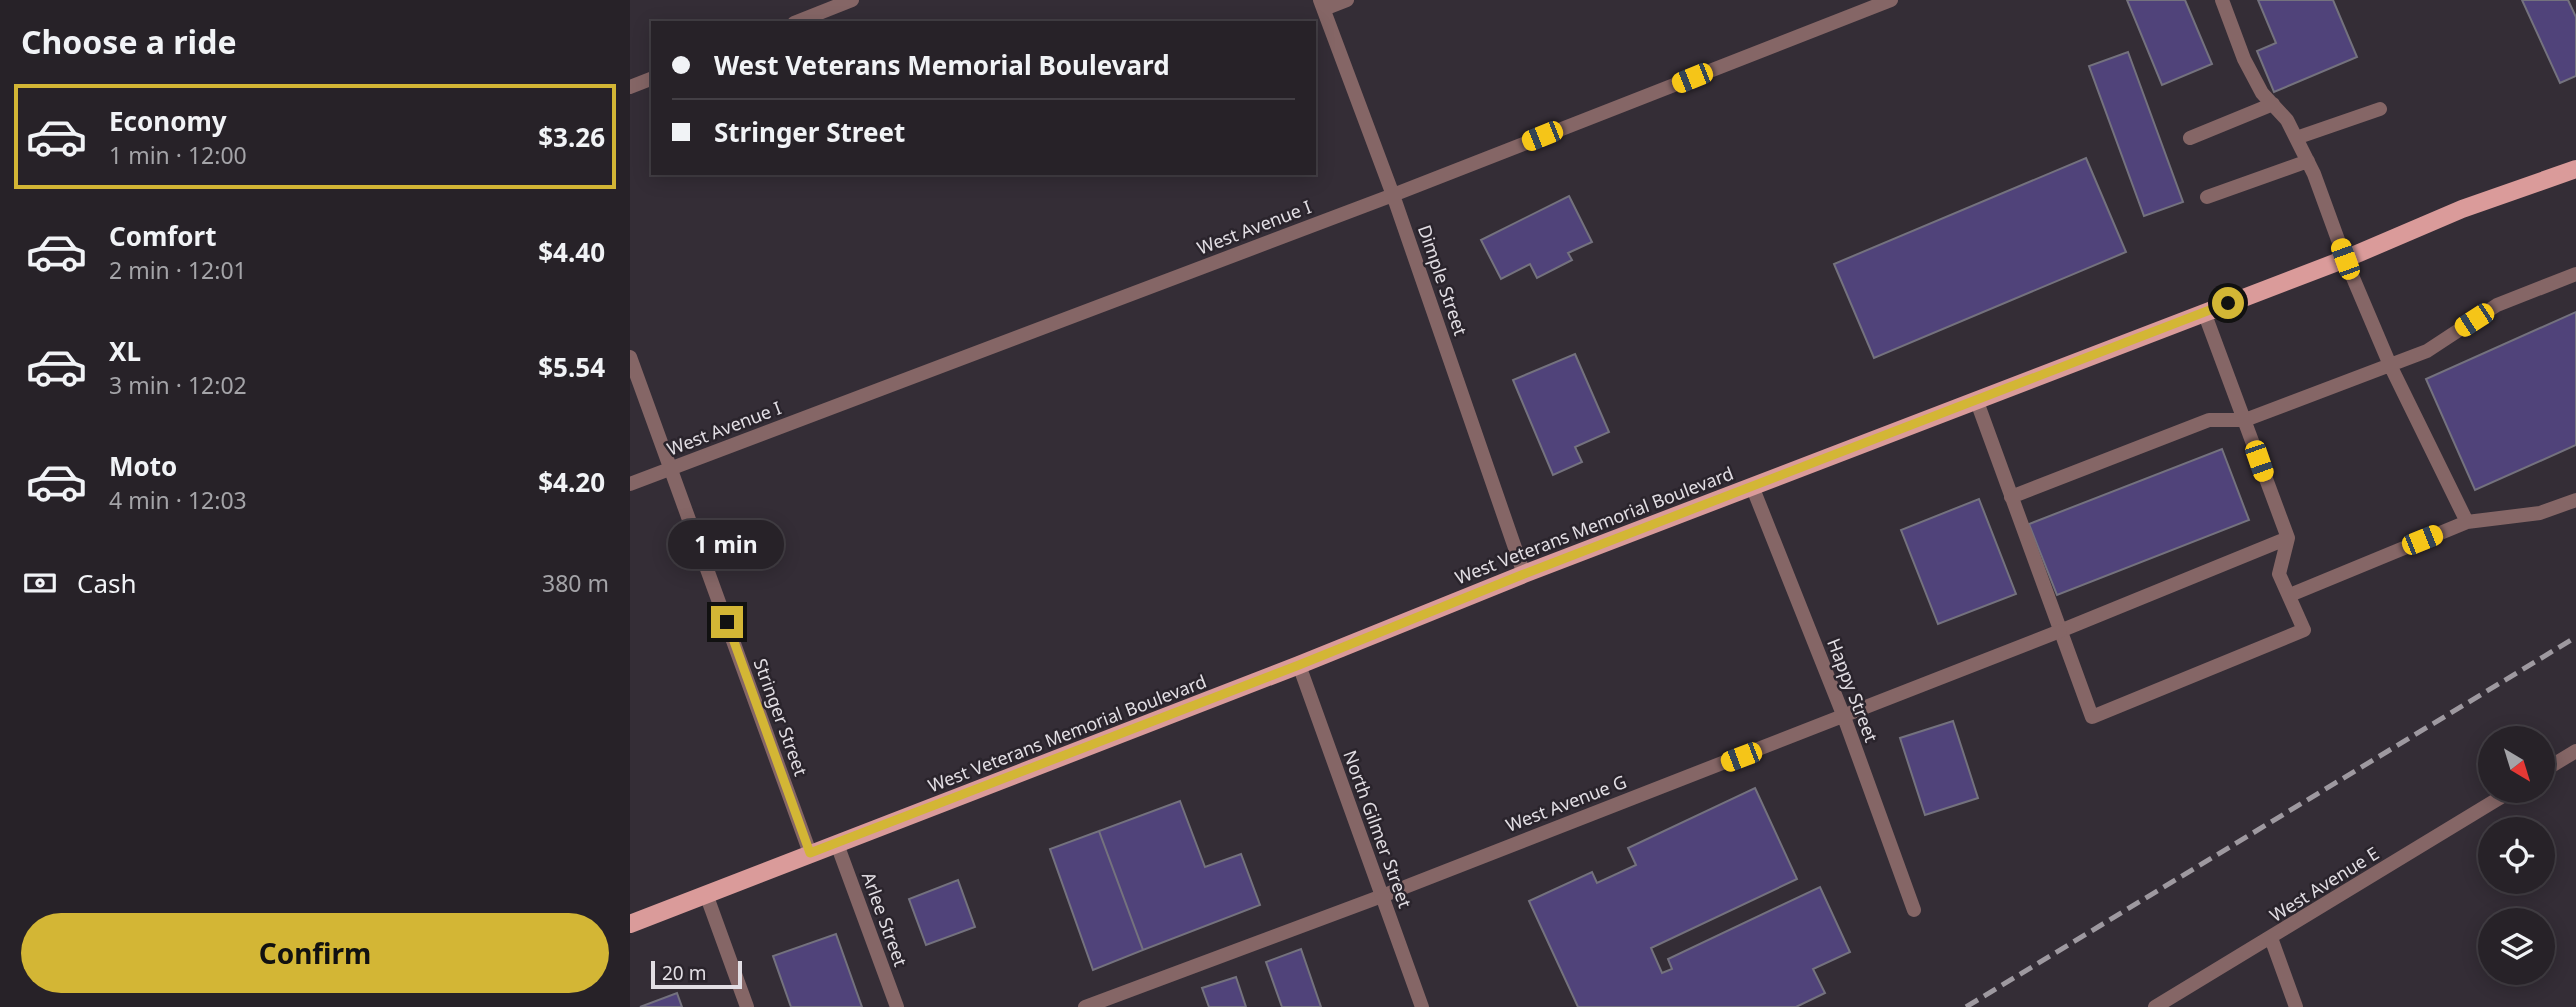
<!DOCTYPE html>
<meta charset="utf-8">
<style>
:root{--surface:#272228;--page:#332f34;--text:#f1f3f6;--muted:#a4a4a8;--line:#433f45;--accent:#d3b635}
body{margin:0;font-family:"Noto Sans",sans-serif;background:var(--page);color:var(--text);height:100vh;display:flex;flex-direction:column;font-size:26px;white-space:nowrap}
*{box-sizing:border-box;margin:0}
p{font-size:23px;color:var(--muted)}
.icon{flex:none;width:38px;height:38px;fill:none;stroke:currentColor;stroke-width:2;stroke-linecap:round;stroke-linejoin:round}
.map{position:relative;flex:1;overflow:hidden}
.drawer{display:flex;flex-direction:column;background:var(--surface);width:630px}
.drawer>*{flex:none}
.hud{position:absolute;left:21px;top:21px;width:665px;height:154px;border-radius:0px;box-shadow:0 4px 18px #0003,0 0 0 2px var(--line);display:grid;align-content:center;height:154px;padding:0 21px;background:var(--surface)}
.needle{width:46px;rotate:142deg}
.fabs{position:absolute;left:1848px;top:726px;display:grid;gap:14px}
.fabs a{display:grid;place-items:center;width:77px;height:77px;border-radius:50%;background:var(--surface);box-shadow:0 4px 18px #0003,0 0 0 2px var(--line);font-size:35px}
.scale{position:absolute;left:21px;bottom:18px;width:91px;box-sizing:border-box;padding-left:7px;border:4px solid #e2dee4;border-top:0;font-size:19px;line-height:24px;white-space:nowrap;color:#e2dee4;-webkit-text-stroke:5px #2a242c;paint-order:stroke}
.end{position:absolute;width:32px;height:32px;margin:-16px;border:9px solid #d3b635;background:#111;box-shadow:0 0 0 4px #111}
.from{border-radius:50%}
.bubble{position:absolute;height:49px;border-radius:24px;background:var(--surface);box-shadow:0 4px 18px #0003,0 0 0 2px var(--line);font-size:23px;font-weight:700;line-height:49px;text-align:center}
.car{position:absolute;width:21px;height:42px;margin:-21px -10px;border-radius:9px;box-shadow:0 0 5px 2px #0007;background:linear-gradient(#f5c518 24%,#345 0 40%,#f5c518 0 76%,#345 0 86%,#f5c518 0)}
.hud b{display:flex;align-items:center;gap:24px;height:66px;font-size:26px}
.hud b+b{border-top:2px solid var(--line)}
.hud i{width:18px;height:18px;background:var(--text)}
ul{padding:0;list-style:none}
li{display:flex;align-items:center;gap:21px;height:105px;margin:0 14px 10px;padding:0 7px;border:4px solid transparent;border-radius:0px}
li div{flex:1}
li b{display:block;font-size:26px}
li em{font-style:normal;font-weight:700}
li.current{border-color:var(--accent)}
li>.icon{width:63px;height:63px;stroke-width:1.5}
h2{padding:0 21px;font-size:32px;line-height:84px}
.pay{display:flex;align-items:center;gap:18px;height:77px;padding:0 21px;font-size:26px}
.pay p{margin-inline-start:auto}
.cta{display:flex;gap:14px;margin-top:auto;padding:14px 21px}
.cta a{flex:1;height:80px;border-radius:42px;background:var(--accent);color:#111;font-size:28px;font-weight:700;line-height:80px;text-align:center}
main{display:flex;flex:1;min-height:0}
.map>svg:first-child{display:block}
.building{fill:#50437a;stroke:#74727e;stroke-width:2}
.lines{fill:none;stroke-linecap:round;stroke-linejoin:round}
.service{stroke:#856666;stroke-width:14}
.minor{stroke:#856666;stroke-width:14}
.tertiary{stroke:#856666;stroke-width:14}
.primary{stroke:#da9b9a;stroke-width:18}
.rail{stroke:#9e99a0;stroke-width:5;stroke-dasharray:14 7;stroke-linecap:butt}
.route{stroke:#d3b635;stroke-width:9}
.labels{text-anchor:middle;dominant-baseline:central;stroke-width:5;stroke-linejoin:round;paint-order:stroke}
.street-label{font-size:18px;fill:#e2dee4;stroke:#2a242c}
</style>
<main>
<section class="drawer">
<h2>Choose a ride</h2>
<ul>
<li class="current"><svg class="icon" aria-label="car" viewBox="0 0 24 24"><path d="M5 17H2v-5l4-1 3-4h7l3 4 3 1v5h-3M9 17h6M6 11h13"/><circle cx="7" cy="17" r="2"/><circle cx="17" cy="17" r="2"/></svg><div><b>Economy</b><p>1 min · 12:00</p></div><em>$3.26</em></li>
<li><svg class="icon" aria-label="car" viewBox="0 0 24 24"><path d="M5 17H2v-5l4-1 3-4h7l3 4 3 1v5h-3M9 17h6M6 11h13"/><circle cx="7" cy="17" r="2"/><circle cx="17" cy="17" r="2"/></svg><div><b>Comfort</b><p>2 min · 12:01</p></div><em>$4.40</em></li>
<li><svg class="icon" aria-label="car" viewBox="0 0 24 24"><path d="M5 17H2v-5l4-1 3-4h7l3 4 3 1v5h-3M9 17h6M6 11h13"/><circle cx="7" cy="17" r="2"/><circle cx="17" cy="17" r="2"/></svg><div><b>XL</b><p>3 min · 12:02</p></div><em>$5.54</em></li>
<li><svg class="icon" aria-label="car" viewBox="0 0 24 24"><path d="M5 17H2v-5l4-1 3-4h7l3 4 3 1v5h-3M9 17h6M6 11h13"/><circle cx="7" cy="17" r="2"/><circle cx="17" cy="17" r="2"/></svg><div><b>Moto</b><p>4 min · 12:03</p></div><em>$4.20</em></li>
</ul>
<div class="pay"><svg class="icon" aria-label="cash" viewBox="0 0 24 24"><path d="M3 7h18v10H3z"/><circle cx="12" cy="12" r="2"/></svg>Cash<p>380 m</p></div>
<div class="cta"><a>Confirm</a></div>
</section>
<div class="map">
<svg width="1946" height="1007" viewBox="0 0 1946 1007">
<rect width="100%" height="100%" fill="#342d36"/>
<path class="building" d="M1497,0H1555L1582,64L1532,85Z
M1628,0H1703L1727,57L1644,92L1627,51L1646,43Z
M1892,0H1938L1946,17V76L1930,83Z
M1498,52L1553,202L1514,216L1459,66Z
M1456,158L1496,252L1244,358L1204,264Z
M939,196L962,242L938,253L942,260L907,278L900,264L871,279L851,240Z
M1946,312V445L1845,490L1796,379Z
M945,354L979,432L945,447L952,462L923,475L883,380Z
M1592,449L1619,520L1427,595L1399,524Z
M1349,499L1386,594L1308,624L1271,530Z
M1323,721L1348,798L1295,815L1270,738Z
M1125,788L1167,879L1021,948L1032,973L1042,969L1038,959L1190,887L1220,952L1183,969L1195,993L1166,1007H948L899,901L962,872L967,883L1006,865L998,848Z
M550,801L575,867L611,854L630,905L513,950L469,831Z
M469,831L513,950L463,970L420,849Z
M328,880L345,927L296,945L279,899Z
M206,934L232,1007H161L143,956Z
M671,949L691,1007H652L636,962Z
M606,977L616,1007H579L572,988Z
M47,993L52,1007H10Z"/>
<g class="lines">
<path class="service" d="M1592,0L1614,59L1632,93L1657,120L1684,174L1715,259L1760,365L1797,351L1867,305L1946,274
M1560,138L1643,104
M1666,138L1750,109
M1577,197L1678,161
M1346,399L1462,717L1674,630L1649,574L1658,538L1574,312
M1381,497L1579,420H1615L1760,365L1837,522
M1660,595L1837,522L1910,513L1946,500
M1430,631L1658,538
M76,894L117,1007"/>
<path class="minor" d="M690,0L763,195L894,574
M694,9L717,0
M164,23L222,0
M0,87L23,78
M0,357L180,853
M0,484L763,195L1261,0
M1122,486L1214,717L1284,910
M1913,771L1946,751
M207,844L267,1007
M1641,938L1666,1007
M455,1007L752,896L1430,631
M1525,1007L1881,791"/>
<path class="tertiary" d="M669,665L792,1007"/>
<path class="primary" d="M0,924L669,665L894,574L1715,259L1832,209L1946,169"/>
<path class="rail" d="M1336,1007L1946,637"/>
</g>
<g class="lines">
<path class="route" d="M97,622L180,853L669,665L894,574L1598,303"/>
</g>
<g class="labels">
<g class="street-label">
<text transform="translate(624 227) rotate(-21)">West Avenue I</text>
<text transform="translate(813 280) rotate(71)">Dimple Street</text>
<text transform="translate(94 428) rotate(-21)">West Avenue I</text>
<text transform="translate(964 525) rotate(-21)">West Veterans Memorial Boulevard</text>
<text transform="translate(1223 690) rotate(69)">Happy Street</text>
<text transform="translate(151 717) rotate(70)">Stringer Street</text>
<text transform="translate(437 733) rotate(-21)">West Veterans Memorial Boulevard</text>
<text transform="translate(936 803) rotate(-21)">West Avenue G</text>
<text transform="translate(748 829) rotate(70)">North Gilmer Street</text>
<text transform="translate(1694 884) rotate(-32)">West Avenue E</text>
<text transform="translate(255 919) rotate(70)">Arlee Street</text>
</g>
</g>
</svg>
<div class="fabs">
<a><svg class="needle" viewBox="-14 -14 28 28"><path d="M0-13l5 13h-10z" fill="#e53935"/><path d="M0 13l5-13h-10z" fill="#a4a4a8"/></svg></a>
<a><svg class="icon" aria-label="locate" viewBox="0 0 24 24"><circle cx="12" cy="12" r="6"/><path d="M12 2v4M12 18v4M2 12h4M18 12h4"/></svg></a>
<a><svg class="icon" aria-label="layers" viewBox="0 0 24 24"><path d="M12 4l9 5-9 5-9-5zM3 14l9 5 9-5"/></svg></a>
</div>
<div class="scale">20 m</div>
<i class="end from" style="left:1598px;top:303px"></i>
<i class="end" style="left:97px;top:622px"></i>
<div class="bubble" style="left:38px;top:520px;width:116px">1 min</div>
<i class="car" style="left:1062px;top:78px;rotate:248deg"></i>
<i class="car" style="left:912px;top:136px;rotate:248deg"></i>
<i class="car" style="left:1715px;top:259px;rotate:340deg"></i>
<i class="car" style="left:1844px;top:320px;rotate:237deg"></i>
<i class="car" style="left:1629px;top:461px;rotate:161deg"></i>
<i class="car" style="left:1792px;top:540px;rotate:68deg"></i>
<i class="car" style="left:1111px;top:757px;rotate:249deg"></i>
<div class="hud">
<b><i class="from"></i>West Veterans Memorial Boulevard</b>
<b><i></i>Stringer Street</b>
</div>
</div>
</main>
